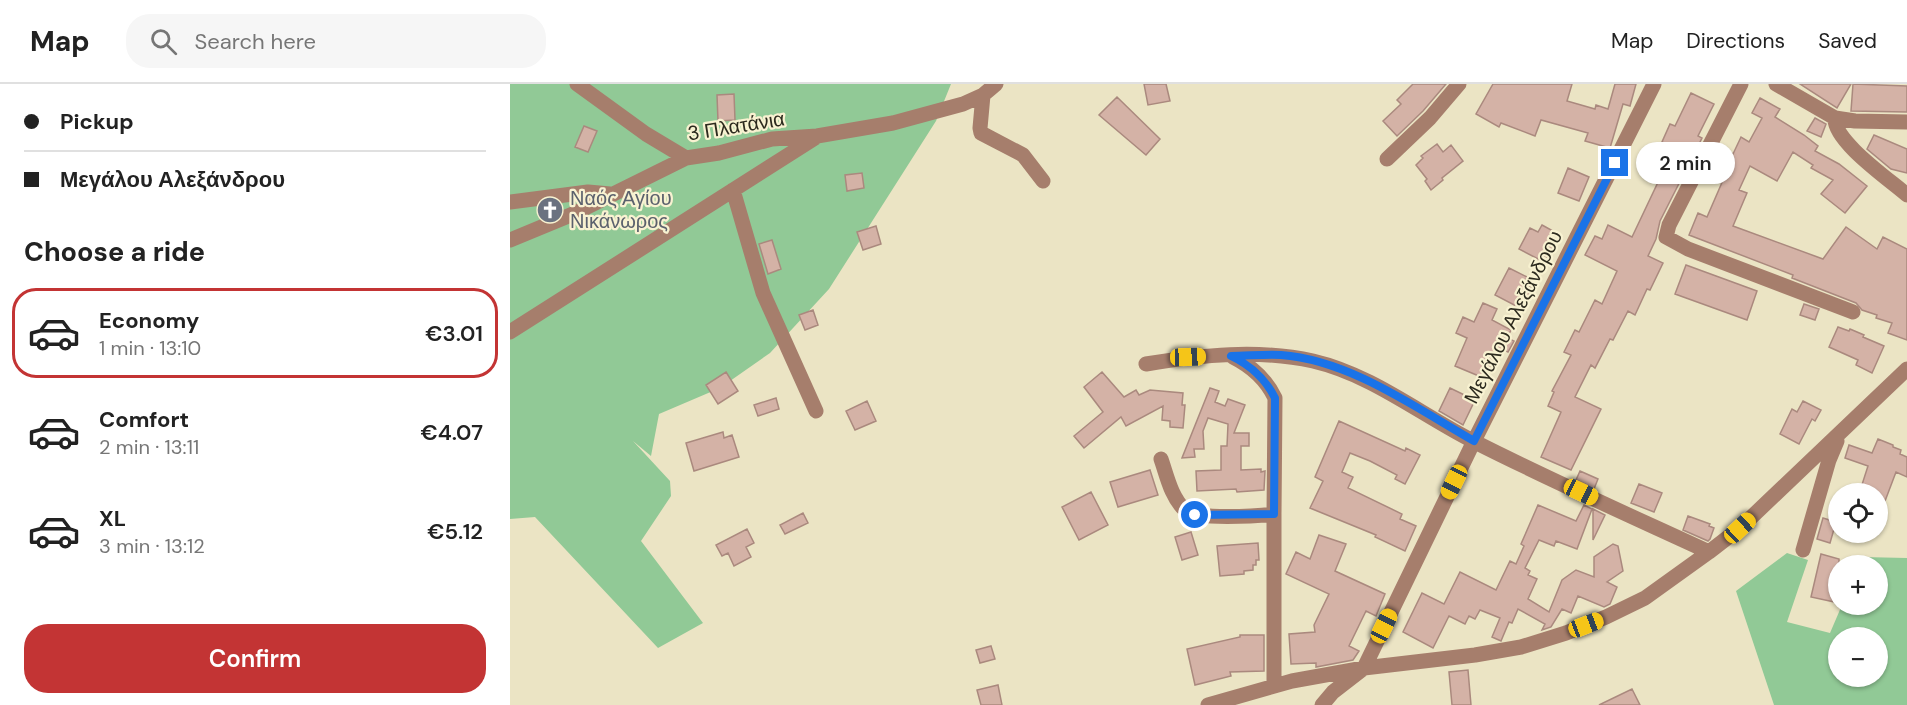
<!DOCTYPE html>
<meta charset="utf-8">
<style>
:root{--surface:#fff;--page:#f6f6f6;--text:#222;--muted:#767676;--line:#e0e0e0;--accent:#c33434}
body{margin:0;font-family:"DM Sans",sans-serif;background:var(--page);color:var(--text);height:100vh;display:flex;flex-direction:column;font-size:22px;white-space:nowrap}
*{box-sizing:border-box;margin:0}
p{font-size:20px;color:var(--muted)}
.icon{flex:none;width:33px;height:33px;fill:none;stroke:currentColor;stroke-width:2;stroke-linecap:round;stroke-linejoin:round}
.map{position:relative;flex:1;overflow:hidden}
.sheet{display:flex;flex-direction:column;background:var(--surface);width:510px}
.sheet>*{flex:none}
.hud{display:grid;align-content:center;height:132px;padding:0 24px;background:var(--surface)}
.tools{position:absolute;left:1318px;top:399px;display:grid;gap:12px}
.tools a{display:grid;place-items:center;width:60px;height:60px;border-radius:50%;background:var(--surface);box-shadow:0 2px 4px #0004;font-size:30px}
.end{position:absolute;width:27px;height:27px;margin:-14px;border:8px solid #1a73e8;background:#fff;box-shadow:0 0 0 3px #fff}
.from{border-radius:50%}
.bubble{position:absolute;height:42px;border-radius:21px;background:var(--surface);box-shadow:0 2px 4px #0004;font-size:20px;font-weight:600;line-height:42px;text-align:center}
.car{position:absolute;width:18px;height:36px;margin:-18px -9px;border-radius:8px;box-shadow:0 0 4px 2px #0007;background:linear-gradient(#f5c518 24%,#345 0 40%,#f5c518 0 76%,#345 0 86%,#f5c518 0)}
.hud b{display:flex;align-items:center;gap:21px;height:57px;font-size:22px}
.hud b+b{border-top:2px solid var(--line)}
.hud i{width:15px;height:15px;background:var(--text)}
ul{padding:0;list-style:none}
li{display:flex;align-items:center;gap:18px;height:90px;margin:0 12px 9px;padding:0 12px;border:3px solid transparent;border-radius:24px}
li div{flex:1}
li b{display:block;font-size:22px}
li em{font-style:normal;font-weight:600}
li.active{border-color:var(--accent)}
li>.icon{width:54px;height:54px;stroke-width:1.5}
h2{padding:0 24px;font-size:27px;line-height:72px}
.button{display:flex;gap:12px;margin-top:auto;padding:12px 24px}
.button a{flex:1;height:69px;border-radius:24px;background:var(--accent);color:#fff;font-size:24px;font-weight:600;line-height:69px;text-align:center}
header{display:flex;align-items:center;gap:36px;box-sizing:border-box;height:84px;padding:0 30px;background:var(--surface);border-bottom:2px solid var(--line)}
header strong{font-size:28px}
nav{display:flex;gap:33px;margin-inline-start:auto;font-size:21px}
.search{width:420px;height:54px;background:var(--page);display:flex;align-items:center;gap:15px;box-sizing:border-box;padding:0 21px;border-radius:24px;color:var(--muted);font-size:22px}
main{display:flex;flex:1;min-height:0}
.map>svg:first-child{display:block}
.green{fill:#91c996;fill-rule:evenodd}
.building{fill:#d4b2a6;stroke:#aa897e;stroke-width:1.5}
.lines{fill:none;stroke-linecap:round;stroke-linejoin:round}
.minor{stroke:#a67e6c;stroke-width:15}
.route{stroke:#1a73e8;stroke-width:8}
.labels{text-anchor:middle;dominant-baseline:central;stroke-width:4.5;stroke-linejoin:round;paint-order:stroke}
.street-label{font-size:20px;fill:#2c2a1e;stroke:#f8f2d1}
.worship-label{font-size:20px;fill:#5b616d;stroke:#f8f2d1;text-anchor:start}
</style>
<header>
<strong>Map</strong>
<div class="search"><svg class="icon" aria-label="search" viewBox="0 0 24 24"><circle cx="10" cy="10" r="6"/><path d="M15 15l6 6"/></svg>Search here</div>
<nav><a>Map</a><a>Directions</a><a>Saved</a></nav>
</header>
<main>
<section class="sheet">
<div class="hud">
<b><i class="from"></i>Pickup</b>
<b><i></i>Μεγάλου Αλεξάνδρου</b>
</div>
<h2>Choose a ride</h2>
<ul>
<li class="active"><svg class="icon" aria-label="car" viewBox="0 0 24 24"><path d="M5 17H2v-5l4-1 3-4h7l3 4 3 1v5h-3M9 17h6M6 11h13"/><circle cx="7" cy="17" r="2"/><circle cx="17" cy="17" r="2"/></svg><div><b>Economy</b><p>1 min · 13:10</p></div><em>€3.01</em></li>
<li><svg class="icon" aria-label="car" viewBox="0 0 24 24"><path d="M5 17H2v-5l4-1 3-4h7l3 4 3 1v5h-3M9 17h6M6 11h13"/><circle cx="7" cy="17" r="2"/><circle cx="17" cy="17" r="2"/></svg><div><b>Comfort</b><p>2 min · 13:11</p></div><em>€4.07</em></li>
<li><svg class="icon" aria-label="car" viewBox="0 0 24 24"><path d="M5 17H2v-5l4-1 3-4h7l3 4 3 1v5h-3M9 17h6M6 11h13"/><circle cx="7" cy="17" r="2"/><circle cx="17" cy="17" r="2"/></svg><div><b>XL</b><p>3 min · 13:12</p></div><em>€5.12</em></li>
</ul>
<div class="button"><a>Confirm</a></div>
</section>
<div class="map">
<svg width="1397" height="621" viewBox="0 0 1397 621">
<rect width="100%" height="100%" fill="#ebe4c4"/>
<path class="green" d="M0,0H441L426,37L319,205L260,269L210,304L149,330L141,372L123,357L160,397L161,412L131,457L193,539L148,564L25,433L0,435Z
M1277,469L1298,476L1277,538L1320,549L1332,521L1368,520V482L1348,481L1352,473L1397,474V621H1264L1226,507ZM1329,554H1368V592H1329Z"/>
<path class="building" d="M634,0H656L660,17L638,21Z
M903,0H936L913,27L887,52L873,37L891,20L887,16Z
M983,0H1062L1057,17L1085,25L1086,21L1098,25L1105,0H1126L1120,22L1113,20L1100,64L1075,57L1078,49L1031,36L1025,52L991,39L989,43L966,30Z
M1290,0H1341L1327,24Z
M1343,0L1397,2V28L1341,27Z
M1181,9L1204,20L1188,52L1192,54L1150,137L1146,155L1138,172L1153,179L1140,206L1137,205L1125,231L1118,227L1103,256L1100,255L1085,284L1081,281L1065,313L1091,325L1061,386L1031,373L1051,328L1038,322L1044,308L1042,307L1061,271L1054,268L1065,246L1069,248L1085,216L1092,220L1107,187L1075,171L1085,152L1092,155L1098,141L1122,153L1149,96L1145,94L1151,82L1161,87L1171,67L1152,58L1160,40L1165,42Z
M224,10L225,36L208,37L207,11Z
M607,13L650,55L636,71L589,31Z
M1250,14L1270,25L1265,33L1294,51L1308,62L1305,67L1329,80L1357,102L1335,129L1311,110L1323,96L1301,84L1303,81L1283,68L1267,97L1240,82L1229,106L1237,109L1223,142L1313,175L1336,143L1367,165L1373,153L1397,165V256L1378,249L1382,239L1366,234L1367,231L1352,226L1346,219L1282,194L1283,191L1179,151L1188,129L1197,133L1220,80L1205,73L1210,63L1223,70L1231,53L1239,58L1252,34L1242,29Z
M1305,34L1316,40L1311,53L1297,47Z
M74,42L87,47L78,68L65,63Z
M1364,51L1397,65V89L1381,85L1357,65Z
M927,60L933,68L941,61L953,77L932,94L933,96L921,106L915,97L917,95L906,81L913,74L911,72Z
M1058,84L1079,93L1069,117L1048,109Z
M352,89L354,104L337,107L335,91Z
M1032,141L1043,147L1039,153L1047,157L1039,174L1033,171L1030,176L1009,165L1020,144L1028,148Z
M366,142L371,160L353,166L347,148Z
M262,156L271,185L258,190L249,160Z
M1176,181L1247,207L1237,236L1165,210Z
M999,184L1017,193L1016,196L1021,199L1019,202L1022,204L1016,216L1012,214L1008,223L985,211Z
M973,219L987,225L982,236L1001,246L997,254L1004,257L998,268L994,266L991,272L987,270L976,295L945,282L957,254L946,249L953,233L964,238Z
M1294,220L1309,225L1305,236L1290,231Z
M303,226L308,241L295,246L289,231Z
M1328,243L1339,247L1340,245L1354,251L1353,253L1374,262L1362,289L1346,281L1348,276L1319,263Z
M216,288L228,307L208,320L196,301Z
M592,288L614,313L626,306L629,311L640,306L673,309L672,321H675L673,344L660,343V337L652,336L653,322L616,342L611,333L574,364L564,352L593,328L574,303Z
M700,304L709,307L705,318L715,322L718,315L735,321L724,349H739V362H731V386L751,385V388L755,387L754,406L727,408L726,405L687,407L686,387L711,386V362H717L718,340L698,334L693,347L694,365H684L685,373L672,374Z
M940,304L965,316L953,341L929,327Z
M266,314L269,325L248,332L244,321Z
M357,317L366,337L345,346L336,327Z
M1293,317L1311,326L1305,337L1302,335L1289,360L1270,350L1282,325L1287,328Z
M829,337L895,367L896,364L910,371L895,400L885,395L887,391L860,377L840,369L832,388L843,393L838,404L892,430L890,435L906,442L895,467L865,453L866,451L800,424L813,397L805,393Z
M213,348L214,354L222,351L229,373L184,387L176,359Z
M1368,355L1383,361V363L1391,366L1390,370L1397,373V393L1386,388L1369,433L1368,410H1349L1358,382L1335,374L1339,361L1362,369Z
M640,386L648,411L608,423L600,398Z
M1070,387L1088,395L1084,405L1066,396Z
M1129,400L1152,409L1144,428L1121,419Z
M581,408L598,441L569,456L552,423Z
M1028,421L1066,437L1074,421L1082,425L1067,465L1046,457L1044,462L1029,456L1015,484L1020,487L1018,491L1027,495L1018,515L1039,528L1052,496L1066,486L1084,493V473L1103,460L1108,462L1113,487L1097,498L1107,503L1100,520L1094,523L1068,512L1061,529L1052,525L1041,543L1032,546L1035,540L1008,525L1002,539L999,538L991,557L982,553L990,534L970,526L965,535L959,532L955,540L939,532L923,564L893,548L912,509L934,520L950,488L986,506L1000,477L1006,480L1014,462L1011,460Z
M1083,425L1095,431L1083,456Z
M293,429L298,439L275,450L270,441Z
M1178,432L1200,440L1199,442L1204,444L1200,455L1198,457L1173,446Z
M1313,434L1326,438L1320,459L1307,455Z
M237,445L244,459L236,463L241,473L224,482L218,469L212,472L206,461Z
M681,448L688,471L672,476L665,453Z
M809,451L836,460L825,487L875,510L866,532L856,527L839,562L849,567L843,576L806,583V579L781,580L779,550L805,548L804,541L819,510L776,490L786,468L800,475Z
M748,459L749,476H746V481H743V486L734,487V490L710,492L707,462Z
M1311,470L1329,475V519L1301,513Z
M730,551H754V587L720,588L721,592L685,601L677,565L730,553Z
M481,562L485,575L470,579L466,566Z
M958,586L961,621H942L939,588Z
M488,601L492,621H471L467,606Z
M1122,605L1130,621H1089Z"/>
<g class="lines">
<path class="minor" d="M67,0L136,50L176,74L209,69L262,55L307,52L383,39L453,20L473,11L486,0
M1231,0L1159,141L1156,153L1178,165L1343,228
M1266,0L1325,34L1345,37L1397,38
M473,11L470,44L471,49L513,71L533,97
M1325,34C1323,57 1380,96 1397,111
M877,75L920,34L949,0
M223,106L253,209L306,327
M0,118L78,108L100,110
M0,156L63,130L176,74
M0,248L305,54
M723,273C741,282 756,295 765,314L764,430
M636,280C691,271 749,265 803,277C863,291 911,331 965,358C1042,397 1121,432 1199,468L1135,514L1096,533L1056,549L1011,563L965,571L854,584L782,597L698,621
M651,375C657,392 661,413 675,426C686,436 747,432 764,430V602
M1293,466L1319,376L1327,357
M1199,468L1230,444L1397,285
M812,621L823,608L854,584L964,357L1144,0"/>
</g>
<g class="lines">
<path class="route" d="M685,431L764,430L765,314C755,294 740,281 721,272C737,272 755,270 771,271C840,276 906,324 964,357L1105,79"/>
</g>
<defs>
<symbol id="church-disc" viewBox="-11 -11 22 22"><circle r="9.5" fill="#6b7280" stroke="#f8f2d1"/><path d="M-1.2-6h2.4v3.5h3.3v2.4h-3.3V6h-2.4V-.1h-3.3v-2.4h3.3Z" fill="#fff"/></symbol>
</defs>
<g fill-rule="evenodd">
<use href="#church-disc" x="25" y="111" width="30" height="30"/>
</g>
<g class="labels">
<g class="street-label">
<text transform="translate(226 42) rotate(-9)">3 Πλατάνια</text>
<text transform="translate(1003 233) rotate(-63)">Μεγάλου Αλεξάνδρου</text>
</g>
<g class="worship-label">
<text x="60" y="114">Ναός Αγίου<tspan x="60" dy="23">Νικάνωρος</tspan></text>
</g>
</g>
</svg>
<div class="tools">
<a><svg class="icon" aria-label="locate" viewBox="0 0 24 24"><circle cx="12" cy="12" r="6"/><path d="M12 2v4M12 18v4M2 12h4M18 12h4"/></svg></a>
<a>+</a>
<a>−</a>
</div>
<i class="end from" style="left:685px;top:431px"></i>
<i class="end" style="left:1105px;top:79px"></i>
<div class="bubble" style="left:1126px;top:58px;width:99px">2 min</div>
<i class="car" style="left:678px;top:273px;rotate:88deg"></i>
<i class="car" style="left:944px;top:398px;rotate:206deg"></i>
<i class="car" style="left:1071px;top:408px;rotate:115deg"></i>
<i class="car" style="left:1230px;top:444px;rotate:47deg"></i>
<i class="car" style="left:1076px;top:541px;rotate:69deg"></i>
<i class="car" style="left:874px;top:542px;rotate:26deg"></i>
</div>
</main>
